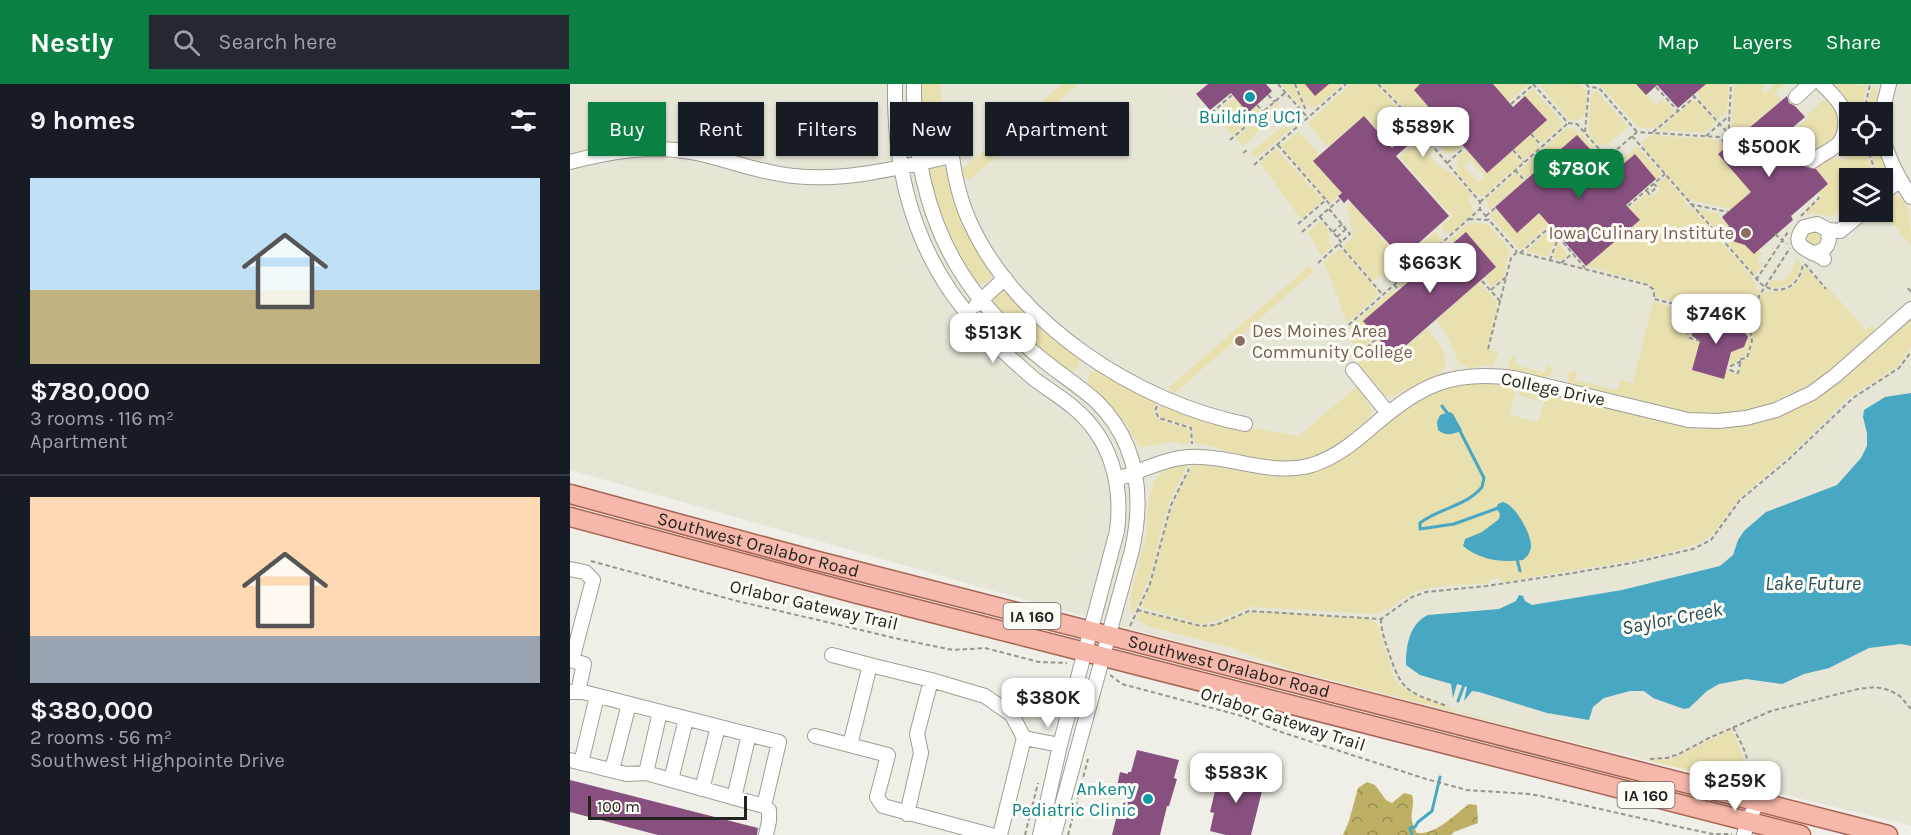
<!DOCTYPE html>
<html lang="en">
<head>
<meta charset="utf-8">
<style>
	body { margin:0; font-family:Karla,sans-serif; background:#242831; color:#f1f3f6; height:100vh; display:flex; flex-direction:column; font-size:22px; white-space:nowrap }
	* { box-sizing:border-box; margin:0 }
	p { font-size:20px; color:#9ea1a6 }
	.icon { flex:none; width:33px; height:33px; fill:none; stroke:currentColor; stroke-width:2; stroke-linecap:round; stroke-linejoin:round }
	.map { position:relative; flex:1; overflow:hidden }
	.details { display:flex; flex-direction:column; background:#171b24; width:570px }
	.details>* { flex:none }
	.guide { position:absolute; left:18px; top:18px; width:570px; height:54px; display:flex; gap:12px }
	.tools { position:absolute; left:1269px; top:18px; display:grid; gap:12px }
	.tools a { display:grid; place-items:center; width:54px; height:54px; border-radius:0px; background:#171b24; box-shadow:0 2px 4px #0004; font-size:30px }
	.scale { position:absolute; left:18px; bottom:15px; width:159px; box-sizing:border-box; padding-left:6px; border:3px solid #22221f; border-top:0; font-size:16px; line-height:21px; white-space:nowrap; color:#22221f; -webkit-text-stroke:4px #fdfcf4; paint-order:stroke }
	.price { position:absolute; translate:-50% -51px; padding:0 14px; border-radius:12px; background:#fff; color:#222; font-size:20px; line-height:39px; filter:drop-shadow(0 2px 3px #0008) }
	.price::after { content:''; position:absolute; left:50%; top:36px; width:18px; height:14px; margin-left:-9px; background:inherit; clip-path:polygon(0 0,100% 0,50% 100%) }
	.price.on { background:#0b8043; color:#fff }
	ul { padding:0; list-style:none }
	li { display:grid; align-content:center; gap:12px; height:318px; padding:0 30px }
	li+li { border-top:2px solid #363941 }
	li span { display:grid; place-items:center; height:186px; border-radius:0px; color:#555 }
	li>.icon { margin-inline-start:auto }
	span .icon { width:108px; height:108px; fill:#fffc; stroke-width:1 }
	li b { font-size:26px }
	h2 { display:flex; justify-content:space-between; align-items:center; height:72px; padding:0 30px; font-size:26px }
	.tag { padding:0 21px; border-radius:0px; background:#171b24; box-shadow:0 2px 4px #0004; font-size:21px; line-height:54px }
	.tag.on { background:#0b8043; color:#fff }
	header { display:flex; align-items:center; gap:36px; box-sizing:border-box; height:84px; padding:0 30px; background:#0b8043; color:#fff }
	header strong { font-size:28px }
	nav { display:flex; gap:33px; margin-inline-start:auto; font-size:21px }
	.search { width:420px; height:54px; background:#242831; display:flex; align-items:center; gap:15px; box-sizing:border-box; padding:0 21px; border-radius:0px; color:#9ea1a6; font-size:22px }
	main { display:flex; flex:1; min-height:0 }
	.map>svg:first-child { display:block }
	.built { fill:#e7e5d6; fill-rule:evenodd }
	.green { fill:#e9e0af; fill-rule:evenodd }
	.forest { fill:url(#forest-crowns) }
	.water { fill:#48a7c2 }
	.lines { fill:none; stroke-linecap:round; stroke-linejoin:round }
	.stream { stroke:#48a7c2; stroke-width:3 }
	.building { fill:#87507e }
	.minor-casing { stroke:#9f9e97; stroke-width:16 }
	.major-casing { stroke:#a76454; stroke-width:21 }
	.path { stroke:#95958f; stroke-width:2; stroke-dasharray:4.5 3; stroke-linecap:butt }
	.minor { stroke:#fff; stroke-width:14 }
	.major { stroke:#f5b8aa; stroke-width:18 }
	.culture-dot { fill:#0f9aa8; stroke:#fdfcf4; stroke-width:2 }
	.education-dot { fill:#8d6e63; stroke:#fdfcf4; stroke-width:2 }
	.labels { text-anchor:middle; stroke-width:6; stroke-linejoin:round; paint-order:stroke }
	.shield { fill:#fdfcf4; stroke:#64635f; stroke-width:1.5 }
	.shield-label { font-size:16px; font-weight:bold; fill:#22221f }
	.culture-label { font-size:18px; fill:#0d838f; stroke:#fdfcf4 }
	.education-label { font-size:18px; fill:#785e54; stroke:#fdfcf4; text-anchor:end }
	.street-label { font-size:18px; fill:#22221f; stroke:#fdfcf4 }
	.water-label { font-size:20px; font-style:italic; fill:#254e5a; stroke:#fdfcf4 }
</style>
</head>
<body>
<header>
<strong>Nestly</strong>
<div class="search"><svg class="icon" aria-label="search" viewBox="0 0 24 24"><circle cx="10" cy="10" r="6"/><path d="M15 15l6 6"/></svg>Search here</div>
<nav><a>Map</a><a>Layers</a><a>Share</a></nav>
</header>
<main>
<section class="details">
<h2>9 homes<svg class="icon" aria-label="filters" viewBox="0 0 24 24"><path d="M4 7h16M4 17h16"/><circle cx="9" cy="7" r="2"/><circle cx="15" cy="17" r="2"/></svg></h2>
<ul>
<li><span style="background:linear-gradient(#bfe0f5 60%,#c2b280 0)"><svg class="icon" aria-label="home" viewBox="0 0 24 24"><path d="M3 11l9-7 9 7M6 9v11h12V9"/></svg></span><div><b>$780,000</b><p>3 rooms · 116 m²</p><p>Apartment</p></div></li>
<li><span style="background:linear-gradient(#ffd9b3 75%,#9aa5b1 0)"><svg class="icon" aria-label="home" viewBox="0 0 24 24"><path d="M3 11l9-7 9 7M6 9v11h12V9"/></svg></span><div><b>$380,000</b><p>2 rooms · 56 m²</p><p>Southwest Highpointe Drive</p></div></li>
</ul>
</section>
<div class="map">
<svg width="1341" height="751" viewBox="0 0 1341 751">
	<defs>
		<pattern id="forest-crowns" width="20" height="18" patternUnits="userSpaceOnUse" patternTransform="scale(1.5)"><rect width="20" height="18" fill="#bdb065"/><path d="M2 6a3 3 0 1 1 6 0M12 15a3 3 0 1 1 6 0" fill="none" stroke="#998f53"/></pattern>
	</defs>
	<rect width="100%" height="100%" fill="#f0efe7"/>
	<path class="built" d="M0,0H1341V742L885,629L523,535L0,386ZM1280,28H1312V62H1280ZM1280,94H1312V128H1280Z"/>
	<path class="green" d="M350,0H371L373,60L372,64L367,68L357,67L353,61Z
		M492,0H508L400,95H393L390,89L391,86Z
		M711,0H724L732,20L731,22Z
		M727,0H773L747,23L741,24L735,19Z
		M781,0H805L845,41L831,54L827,51L823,56L825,59L821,63L794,32L759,62L758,61L756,62L738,39Z
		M810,0H850L844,6L862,27L850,38Z
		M923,0H959L938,18Z
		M968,0H1010L1016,7L1015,31L1007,37L999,36Z
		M1029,0H1066L1086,21L1093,15L1105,28L1084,44L1068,43Z
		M1136,0H1159L1157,28L1148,36L1129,14L1128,7Z
		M1164,0H1195L1191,5L1195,10L1205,0H1214L1205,9L1212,16L1160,59Z
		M1258,0H1286L1288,2L1297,0L1292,28H1280V62H1295L1305,94H1280L1279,122C1257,142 1257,125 1235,131L1239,124L1252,113L1248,108L1258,100L1243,82L1259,72L1267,74L1272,78L1278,72L1274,60L1275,51Z
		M1302,3L1305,4L1307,9L1305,28H1296Z
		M963,5L992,37L991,43L972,59L962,49L977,36L955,12Z
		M1026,6L1058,43L1036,61H1028L1018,49L1021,11Z
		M663,14L666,15L678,28L685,22L690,28L663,51L643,31Z
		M1259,14L1273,33L1266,53L1237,76L1216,52L1239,34L1237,31L1254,16Z
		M709,17L706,32L673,62L666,54Z
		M1123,17H1127L1145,38L1134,49L1089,46Z
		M716,43L722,44L686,74L682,70L683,66L709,45Z
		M1000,44L1009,47L1036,78L1023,90L956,96L948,87L995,45Z
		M878,46L892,61L883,69H875L865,57Z
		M728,47L750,71L744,77L772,109L760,119L711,62Z
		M854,50L858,55L855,59L863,67L859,71L869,82L881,88L902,112L898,115L904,128L880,150L876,149L871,143L882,132L830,73Z
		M960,51L970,62L954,76L944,65Z
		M1082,51L1149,56L1156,63L1148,70L1181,108L1161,125L1120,116L1070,59Z
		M1067,62L1092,90L1086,95L1065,70L1031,99L1028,96Z
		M1299,62H1309L1319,91L1313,98L1312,94H1309Z
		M706,65L753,116L731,135L690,79Z
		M897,66L916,89L941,67L952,79L913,112H908L887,88L888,74ZM900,76L915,93L909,99L893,82Z
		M371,81L377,87L422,187L421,195L414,200L406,199C382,166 367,129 358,90L364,82Z
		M946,89L954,98L919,126L916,115Z
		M1095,93L1117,119L1116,122L1122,124L1183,194L1181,197L1187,200L1185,204L1190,207L1178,247L1181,257L1176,272L1171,273L1160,283H1158L1162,267L1172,265L1177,258V251L1168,248L1170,240L1165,238L1168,227L1145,221L1144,226L1086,213L1085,206L1080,200L1016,182L1070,136L1059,124L1077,109L1081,113L1090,106L1086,100Z
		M1328,112C1341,118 1341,146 1341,161L1312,128L1306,133L1303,131L1305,128H1312L1313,121L1321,114Z
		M782,119L831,177L865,148L872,156L832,191L829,188L822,193L819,190L814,194L811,191L803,197L773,162L784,152L781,148L784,145L779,140L782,137L778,132L781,129L776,124Z
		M926,125L947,149L969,129L979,141L950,166L921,133V130Z
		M1128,125L1154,131H1149V134H1153L1175,161L1192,169L1187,176L1193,179L1185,191Z
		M751,137L760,147L757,150L761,154L758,157L762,162L751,172L738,148Z
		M900,138L918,140L939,165L933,194L922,203L914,194L926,183L896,148L883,159L880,155Z
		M1236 154a8 8 0 1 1 16 0a8 8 0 1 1-16 0Z
		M978,148L985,156L978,173L956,167Z
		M988,159L998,171L992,176L983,174Z
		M770,164L807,207V213L779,237L776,236L754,178Z
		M1227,174L1231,182C1227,199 1215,207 1198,202L1202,196L1209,197L1218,193Z
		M854,178L857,182L832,204L828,200Z
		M739,182L744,187L604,310L598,304Z
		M1235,183L1255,206L1258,203L1296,246L1302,241L1305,246C1298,257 1284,266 1274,275C1226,317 1180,334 1116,329L1004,302L998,297L999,288L1005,287L1007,289L1005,296L1047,306L1051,296L1063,299L1083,218L1120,227L1115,249L1120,256L1130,258L1122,286L1154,295L1156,287L1168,290L1172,276L1178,274L1183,256L1181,245L1190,212L1196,206C1215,212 1230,202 1235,183Z
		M909,198L927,218L926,222L928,223L917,265L929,269L923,281L900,284L890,280L876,249L866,236Z
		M823,205L826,209L804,252L805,254L785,269L778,245Z
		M434,207L439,209L466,238L507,271L510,276L508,283L502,287L496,286C476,270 435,241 424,218L427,210Z
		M1123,227L1137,231L1135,240L1128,238L1122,242L1120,247L1124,254L1119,252L1118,245Z
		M1341,233V263L1327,283L1278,314L1218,373L1170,413L1144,449L1132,458L1101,468L1055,478L934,498L928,494L920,495V499C897,501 870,500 848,507C833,512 822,526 806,530L681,523L643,538L632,540L574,524L572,522C587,489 591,453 604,419C609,405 619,392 624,377L733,388L854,309L901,296L947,300L940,331L968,338L974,318L948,311L952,301L1093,336L1208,332Z
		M857,244C866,254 885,277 869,290C862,295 851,297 843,302C832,307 825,315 812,312L788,283V274L807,256L808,257L810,256L825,272Z
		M942,272L947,275L946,281L975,289L977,282L980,281L983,286C981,290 981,291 977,293C970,296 944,289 939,283L938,279Z
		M526,285L530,286L589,317L584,323V331L594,338L619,344L620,359L609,360L608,357L572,363L567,360L555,338L551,339L519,302L518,292Z
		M787,302L801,323C803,335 792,341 784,348C756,372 723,383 686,376C665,371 645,361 624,359L622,342L594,335L587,327L593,319L650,339L729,352Z
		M619,378L599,418L579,495L563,531L560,524V514L576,452L579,414L584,397L596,384Z
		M684,527L800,535L806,539L809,544L824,594L830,602L848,612L891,628L1077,676L1101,675L1162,645L1175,678L1172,700L725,587L659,563L578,542L566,535L569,530L572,528L634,543Z"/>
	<path class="forest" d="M797,698L805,701L816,716L822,719L834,709L842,711C846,727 836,729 847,749C866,751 884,731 899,720L907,721L908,739L884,748L881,751H773L779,737L788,704Z"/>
	<path class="water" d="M1341,309V562L1331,560L1299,564L1259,584L1234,590L1212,600L1176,595L1149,600L1137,607L1119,624L1114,625L1083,614L1074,607H1060L1034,614L1023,623L1019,636L977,629L909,608L902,607L894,617L897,603L887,600L883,614L881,600L850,591L836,581C836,562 839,540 858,531L929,525L946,517L949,511L953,512L955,517L962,521L1052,506L1150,482L1163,471L1168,456L1174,447L1196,428L1267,401L1291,374L1297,362V349L1293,333L1294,326L1315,313Z
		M880,328L883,330L892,346C884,351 875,352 868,346L867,338L870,331Z
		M933,418C945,420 962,451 961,463C960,469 958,472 953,476C932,479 910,476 893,462L895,455L912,448L929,435L930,430L926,424L928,420Z"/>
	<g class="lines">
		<path class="stream" d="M872,322L878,330
			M889,345L914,394L912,403C897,422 869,424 850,439V445L884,440L928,424
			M947,475L950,487
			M888,617L895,598
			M842,751L840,744L845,743L848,738L862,727L870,693"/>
	</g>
	<path class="building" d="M638,0H696L702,7L678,29L661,9L640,26L626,10Z
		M735,0H759L745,12Z
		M850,0H923L943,23L955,12L977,36L917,89L869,34L826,72L879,132L832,174L778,115L774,119L768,112L772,109L743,77L794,32L822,64L863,28L844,6Z
		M1066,0H1136L1108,24L1087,1L1076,11Z
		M1217,12L1219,19L1225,22L1235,33L1215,50L1235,73L1234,78L1236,83L1246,85L1258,100L1221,132L1223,136L1184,170L1175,161L1156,155L1159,142L1152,133L1181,108L1148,70Z
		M1007,51L1030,76L1019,86L1031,99L1065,70L1086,95L1056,121L1070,136L1016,182L969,129L947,149L925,123Z
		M896,148L926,183L824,272L793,237Z
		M1137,231L1170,239L1168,248L1175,249L1178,253L1174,263L1161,268L1154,295L1122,286L1130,257L1122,252L1121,244L1126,238L1135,239Z
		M567,666L609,676L604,694L607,695L599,722H597L590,751H542L547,731L551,732L557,708L554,707V704L547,702L550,688L558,690V688H561Z
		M655,685L695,695L681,751H656L640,747L644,729L640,728L646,703L650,704Z
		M0,696L188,744L187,751H88L0,728Z"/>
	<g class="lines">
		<g class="minor-casing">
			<path id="minor" d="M325,0C324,75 338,145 381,208C404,241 433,268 463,294C476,304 491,313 504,324C541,355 553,400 547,447L490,661L470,751
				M344,0C343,79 360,154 411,216C430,238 451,259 473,276C491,291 511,303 527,318C568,359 574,412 562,466L484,751
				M1226,13L1240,0
				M1312,28L1319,0
				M379,43C381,74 386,107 399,136C444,239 568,319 675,340
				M1312,47C1316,72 1328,93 1341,113
				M1243,77C1250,71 1260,67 1267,61C1272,57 1274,51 1275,44C1278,24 1265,13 1252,0
				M0,78C42,67 83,60 126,69C159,76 191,89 224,92C276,98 331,83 382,72
				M1312,110L1330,96
				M1242,169C1256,169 1263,157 1256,145
				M1254,175C1243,166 1217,165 1234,143L1247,140L1258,146L1270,147L1293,128
				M406,221L435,194
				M783,286L818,329
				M547,395C574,386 601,371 630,373C668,374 703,392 742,381C767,373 784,358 803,342C850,301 881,286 944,294L1118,336L1148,337L1176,334L1206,326L1242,309L1266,291L1341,225
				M0,485L15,488L23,496L2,576
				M262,571L300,581
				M0,576L14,580L8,608
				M0,608H13L209,658L194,722L199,726V737L196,751
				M245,652L318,671L307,713L313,722L421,751
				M280,661L300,581L361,596
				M0,676L56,690L76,689L194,722
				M11,679L27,612
				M42,686L59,620
				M76,689L90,628
				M101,696L116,635
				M132,705L148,643
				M164,714L179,650
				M337,730L351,669L347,650L361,596L415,612L442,631L454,654L490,661
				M430,751L454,654
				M1174,751L1178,737L1188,717"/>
		</g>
		<g class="major-casing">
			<g id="major">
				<path id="s1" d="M0,410L240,475L1318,751"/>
				<path d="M0,433L284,509L1231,751"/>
			</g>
		</g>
		<path class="path" d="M708,0L738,34
			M725,0L735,24L733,28
			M808,0L863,56L860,59L910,118V125L919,136
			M963,0L998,39L1007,40L1037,74L1067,48L1149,53L1158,62
			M1016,0L1019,3L1029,4L1067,48
			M1086,3L1108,27
			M698,11L705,18
			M1123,11L1158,49
			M941,20L964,0
			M687,21L693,28
			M1294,28L1300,0
			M636,34L662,11
			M1015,48L1019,3
			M1083,48L1125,13
			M961,50L971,61
			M1062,52L1191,200C1211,214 1231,201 1233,179
			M1136,52L1159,32
			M660,56L716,8
			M863,56L877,44
			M1158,60L1161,0
			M708,61L756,116
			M1297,62L1307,94
			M943,66L954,78
			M673,69L677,66
			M877,79L894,64
			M684,81L776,0
			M945,86L955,97
			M1025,93L1041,79L1037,74
			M1077,107L1079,110L1087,103L1084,100
			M910,118L997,40
			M1120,120L1158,128
			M1058,122L1095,90
			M759,125L780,150L771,158
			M916,132L925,124
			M1231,132L1249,114L1246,110
			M899,135L919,136L947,168
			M728,140L756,116L762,123
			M732,148L770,115
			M763,148L772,140
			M1205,150L1217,160
			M767,153L776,145
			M769,160L812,210
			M950,169L980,143L1015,184
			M980,176L987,157L990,154
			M748,179L771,158L750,133
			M991,179L1003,169
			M1235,180L1256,205
			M1186,196L1218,148
			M912,197L930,217
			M824,201L829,206
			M1338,204L1341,208
			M921,206L936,193
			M1122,224L1117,248L1120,254L1130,257
			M773,246L910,125
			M918,265L941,174L947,168L1078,201L1084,206V215L1142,229
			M786,274L808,253
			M1171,277L1161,282L1160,286L1168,289L1171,275L1177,274L1182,257L1180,246L1189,212L1220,164
			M587,322L585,327L589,334L621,344L622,360
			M21,477L167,517L329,555L383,566L415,564L469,578L497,579
			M567,526L631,542L646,541L679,527L811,535L842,513L856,508L916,502L997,490L1062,479L1123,465L1141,456L1170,416L1218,376L1283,314L1329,284L1341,268
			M811,535C811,547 816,560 820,572C832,609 841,609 877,622
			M560,542L580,500L601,421L619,385
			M540,591L552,600L672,632L708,647L856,695L897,706L959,710L981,714L1114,744L1143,750H1162
			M1163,643C1174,666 1182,674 1175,700
			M1080,675L1097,674L1109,670L1139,654L1201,627L1288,605L1305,603L1319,606L1330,612L1341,625
			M455,751L468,699
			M498,751L518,675"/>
		<use href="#minor" class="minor"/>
		<use href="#major" class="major"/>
	</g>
	<g class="culture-dot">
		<circle cx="680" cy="13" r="6"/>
		<circle cx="578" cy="715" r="6"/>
	</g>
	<g class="education-dot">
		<circle cx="1176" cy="149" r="6"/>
		<circle cx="670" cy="257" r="6"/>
	</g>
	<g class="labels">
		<g class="shield">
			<rect x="433.5" y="519" width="57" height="26" rx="4.5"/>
			<rect x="1047.5" y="698" width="57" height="26" rx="4.5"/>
		</g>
		<g class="shield-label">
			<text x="462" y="538">IA 160</text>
			<text x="1076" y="717">IA 160</text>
		</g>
		<g class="culture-label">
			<text x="680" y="39">Building UC1</text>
			<text x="566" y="711" text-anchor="end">Ankeny<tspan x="566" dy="21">Pediatric Clinic</tspan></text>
		</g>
		<g class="education-label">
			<text x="1164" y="155">Iowa Culinary Institute</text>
			<text x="682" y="253" text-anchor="start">Des Moines Area<tspan x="682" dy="21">Community College</tspan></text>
		</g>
		<g class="street-label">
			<text transform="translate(983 305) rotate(12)" y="6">College Drive</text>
			<text dy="6" stroke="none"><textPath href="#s1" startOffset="195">Southwest Oralabor Road</textPath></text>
			<text transform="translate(244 521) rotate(13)" y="6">Orlabor Gateway Trail</text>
			<text dy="6" stroke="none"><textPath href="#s1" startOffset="681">Southwest Oralabor Road</textPath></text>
			<text transform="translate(713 635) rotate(18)" y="6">Orlabor Gateway Trail</text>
		</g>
		<g class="water-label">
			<text x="1243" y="506">Lake Future</text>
			<text transform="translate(1102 534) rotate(-11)" y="7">Saylor Creek</text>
		</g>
	</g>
</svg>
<div class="tools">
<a><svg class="icon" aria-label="locate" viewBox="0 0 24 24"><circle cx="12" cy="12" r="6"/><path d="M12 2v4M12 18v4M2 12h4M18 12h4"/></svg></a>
<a><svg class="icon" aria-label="layers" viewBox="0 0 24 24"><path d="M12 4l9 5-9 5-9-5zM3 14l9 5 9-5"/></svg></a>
</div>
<div class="scale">100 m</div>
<b class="price" style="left:853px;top:74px">$589K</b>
<b class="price" style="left:1199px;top:94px">$500K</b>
<b class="price on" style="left:1009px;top:116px">$780K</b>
<b class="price" style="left:860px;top:210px">$663K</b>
<b class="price" style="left:1146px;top:261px">$746K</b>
<b class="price" style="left:423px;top:280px">$513K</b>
<b class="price" style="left:478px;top:645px">$380K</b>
<b class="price" style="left:666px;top:720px">$583K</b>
<b class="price" style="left:1165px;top:728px">$259K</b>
<div class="guide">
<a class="tag on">Buy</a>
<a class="tag">Rent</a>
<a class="tag">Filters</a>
<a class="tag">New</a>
<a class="tag">Apartment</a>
</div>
</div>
</main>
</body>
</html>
